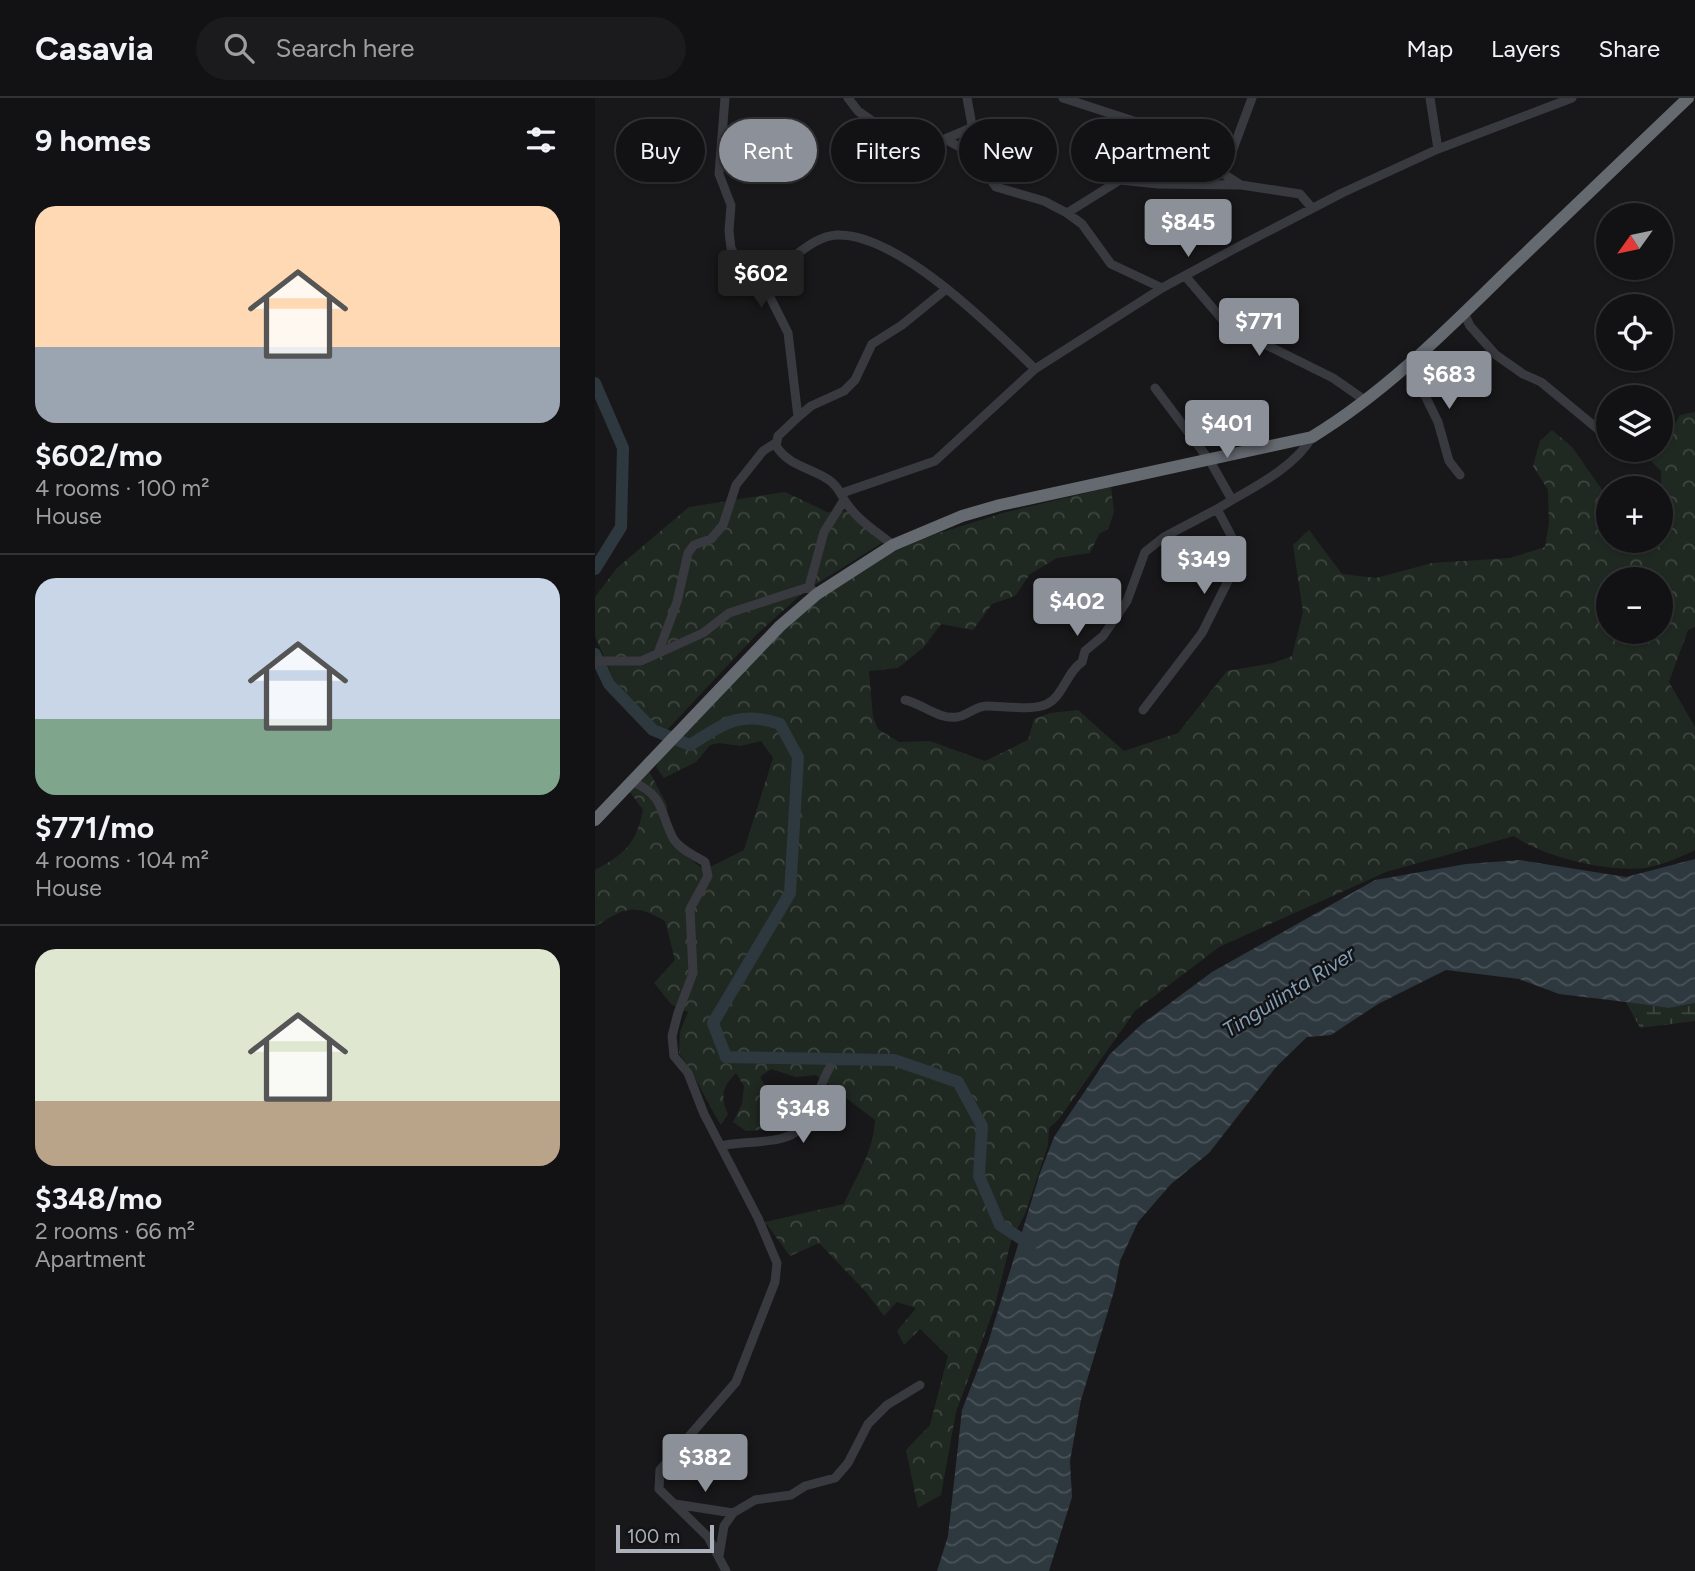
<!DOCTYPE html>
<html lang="en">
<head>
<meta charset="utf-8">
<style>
	body { margin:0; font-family:Figtree,sans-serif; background:#1b1b1d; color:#f1f3f6; height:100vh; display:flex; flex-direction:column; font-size:26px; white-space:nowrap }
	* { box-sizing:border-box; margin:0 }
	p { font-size:23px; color:#9c9ea0 }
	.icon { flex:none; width:38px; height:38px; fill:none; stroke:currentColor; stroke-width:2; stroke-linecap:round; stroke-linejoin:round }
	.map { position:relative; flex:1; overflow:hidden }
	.side { display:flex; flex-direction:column; background:#121214; width:595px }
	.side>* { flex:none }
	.hud { position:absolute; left:21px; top:21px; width:665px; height:63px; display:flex; gap:14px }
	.needle { width:46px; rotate:237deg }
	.buttons { position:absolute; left:1001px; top:105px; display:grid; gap:14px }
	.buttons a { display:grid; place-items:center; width:77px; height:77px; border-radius:50%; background:#121214; box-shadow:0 2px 5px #0004,0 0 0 2px #313234; font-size:35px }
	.scale { position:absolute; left:21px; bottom:18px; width:98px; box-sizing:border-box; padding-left:7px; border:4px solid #abb0ba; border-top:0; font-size:19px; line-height:24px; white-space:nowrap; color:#abb0ba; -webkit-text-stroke:5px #131315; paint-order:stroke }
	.price { position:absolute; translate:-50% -60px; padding:0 16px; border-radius:7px; background:#8c9099; color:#fff; font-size:23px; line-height:46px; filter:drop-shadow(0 2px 4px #0008) }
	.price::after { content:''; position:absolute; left:50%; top:42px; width:21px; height:16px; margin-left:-10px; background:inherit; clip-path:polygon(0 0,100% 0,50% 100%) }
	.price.current { background:#222; color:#fff }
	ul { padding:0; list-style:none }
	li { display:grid; align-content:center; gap:14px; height:371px; padding:0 35px }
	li+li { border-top:2px solid #313234 }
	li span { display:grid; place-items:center; height:217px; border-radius:21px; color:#555 }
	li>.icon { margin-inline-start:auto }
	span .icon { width:126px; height:126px; fill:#fffc; stroke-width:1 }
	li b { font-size:30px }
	h2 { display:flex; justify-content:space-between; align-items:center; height:84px; padding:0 35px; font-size:30px }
	.tag { padding:0 24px; border-radius:32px; background:#121214; box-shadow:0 2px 5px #0004,0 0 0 2px #313234; font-size:24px; line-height:63px }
	.tag.current { background:#8c9099; color:#fff }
	header { display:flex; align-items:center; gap:42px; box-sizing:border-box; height:98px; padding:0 35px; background:#121214; border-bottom:2px solid #313234 }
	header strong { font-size:33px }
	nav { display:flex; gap:38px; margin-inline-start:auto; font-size:24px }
	.search { width:490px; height:63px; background:#1b1b1d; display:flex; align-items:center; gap:18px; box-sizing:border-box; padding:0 24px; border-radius:38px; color:#9c9ea0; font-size:26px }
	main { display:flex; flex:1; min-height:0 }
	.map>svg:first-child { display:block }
	.forest { fill:url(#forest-crowns); fill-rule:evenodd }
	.wetland { fill:url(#wetland-marsh) }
	.water { fill:url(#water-waves) }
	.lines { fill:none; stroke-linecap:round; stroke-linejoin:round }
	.river { stroke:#2e383f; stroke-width:12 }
	.minor { stroke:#393a3f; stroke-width:9 }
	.highway { stroke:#656970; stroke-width:12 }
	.labels { text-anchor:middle; stroke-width:5; stroke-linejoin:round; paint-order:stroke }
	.water-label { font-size:21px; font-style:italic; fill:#829fb5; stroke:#131315 }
</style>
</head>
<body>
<header>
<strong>Casavia</strong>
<div class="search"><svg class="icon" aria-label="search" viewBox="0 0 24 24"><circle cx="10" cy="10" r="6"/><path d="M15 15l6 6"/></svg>Search here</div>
<nav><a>Map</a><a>Layers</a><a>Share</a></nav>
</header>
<main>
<section class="side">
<h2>9 homes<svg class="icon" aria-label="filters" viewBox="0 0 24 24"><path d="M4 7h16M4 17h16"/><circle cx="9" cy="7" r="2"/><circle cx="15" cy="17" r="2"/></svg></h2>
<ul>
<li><span style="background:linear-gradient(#ffd9b3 65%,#9aa5b1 0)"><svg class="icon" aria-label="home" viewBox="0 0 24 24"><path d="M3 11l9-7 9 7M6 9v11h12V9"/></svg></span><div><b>$602/mo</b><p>4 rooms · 100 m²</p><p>House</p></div></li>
<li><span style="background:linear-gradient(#c9d6e8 65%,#7fa58c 0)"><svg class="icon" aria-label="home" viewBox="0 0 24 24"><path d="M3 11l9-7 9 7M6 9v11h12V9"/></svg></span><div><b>$771/mo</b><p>4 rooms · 104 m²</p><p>House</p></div></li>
<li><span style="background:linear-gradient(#dfe7d0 70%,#b9a48a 0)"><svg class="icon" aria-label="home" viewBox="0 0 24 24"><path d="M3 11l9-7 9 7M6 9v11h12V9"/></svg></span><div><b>$348/mo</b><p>2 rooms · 66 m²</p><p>Apartment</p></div></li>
</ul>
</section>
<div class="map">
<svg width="1100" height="1473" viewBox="0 0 1100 1473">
	<defs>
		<pattern id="forest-crowns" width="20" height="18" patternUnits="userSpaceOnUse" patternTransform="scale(1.75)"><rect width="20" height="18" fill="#202921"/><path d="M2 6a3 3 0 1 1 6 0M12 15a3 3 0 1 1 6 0" fill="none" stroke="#3e463f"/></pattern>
		<pattern id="wetland-marsh" width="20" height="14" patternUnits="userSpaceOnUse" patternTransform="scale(1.75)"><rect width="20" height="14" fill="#202921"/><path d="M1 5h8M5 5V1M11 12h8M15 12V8" fill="none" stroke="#3e463f"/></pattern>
		<pattern id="water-waves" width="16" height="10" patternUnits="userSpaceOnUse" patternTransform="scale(1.75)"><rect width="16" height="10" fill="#2e383f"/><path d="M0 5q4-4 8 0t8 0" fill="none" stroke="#4a5259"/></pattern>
	</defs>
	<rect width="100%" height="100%" fill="#18181a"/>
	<path class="forest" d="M1100,314V529L1093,532L1074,584L1100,629V752C1085,759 1066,768 1049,770C1012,774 949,759 919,738L791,774L624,849L540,913L464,1021L454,1030L453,1047L430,1116L416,1143L399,1211L361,1314L346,1397L323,1410L311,1352L335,1327L353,1258L325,1231L309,1247L302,1233L321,1210L302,1204L289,1218L271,1194L224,1145L195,1158L170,1124L249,1106C262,1075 278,1056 280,1022L221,977L201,979L176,971L165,979L182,1007L168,1032L151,1033L138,1024L147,1006L149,988L141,975C127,989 125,999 133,1016L126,1027C111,1003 101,978 84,955L85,934L93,914L77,907L59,885L80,862L70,823C39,805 30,809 0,829V772C30,756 41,746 48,712L33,691L53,671L72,707L73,736L89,756L109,772L149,752L178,660L166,643L146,648L124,645L115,647L101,664L69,680L61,669L74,643L203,516L283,460L338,437L408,415L516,389L519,414L513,431L504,436L495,455L462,460L435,476L420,498L397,506L378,532L346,526L329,549L303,570L274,573L278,619L283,631L304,644L335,643L390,663L433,642L439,621L455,615L483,612L529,653L583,635L632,573L678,565L697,558L708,514L698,447L714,432L747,476L781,480L837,465L915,460L950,449L954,425L953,392L938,368L945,343L957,332L977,349L1008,393L1013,395V443H1066V373L1052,359L1060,352H1066L1085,317ZM1013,481H1066V534H1013Z
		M190,394L232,414L263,413L290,443L210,493L163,535L72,632L57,625L19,582L0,538V499L22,470L94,409Z"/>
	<path class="wetland" d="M1031,904L1074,910L1100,905V923L1045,930Z"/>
	<path class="water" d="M1100,761V905L1074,910L1031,904L964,896L924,881L851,872L783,906L736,937L712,939L681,969L614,1055L576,1086L543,1124L525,1163L520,1190L486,1302L475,1363L477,1399L454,1473H342L353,1438L367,1312L393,1245L445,1075L459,1039L515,956L547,926L617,874L780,782L871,766L925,762L1031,779Z"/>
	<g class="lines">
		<path class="river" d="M0,285L28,350L26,429L0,471
			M0,556L14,586L58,632L95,647C129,626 144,612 185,626L203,659L195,795L118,925L131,959L299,962L363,984L387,1028L384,1078L405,1127L436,1147"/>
		<path class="minor" d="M130,0L124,76L136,107L134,133L136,150L146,170L160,178L173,195L193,235L203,319L183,338L181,348C195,369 215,369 234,382C243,388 245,395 250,403C261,421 282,434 298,447
			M253,0L263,13L300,39L313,44L350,41L376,55L401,89L449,103L472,115L487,126L516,166L567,190
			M372,0L383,60
			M468,0L551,27L646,87L705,96L717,110
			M835,0L843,51
			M350,41L376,30
			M626,75L634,62L657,0
			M525,82L521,59L532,21
			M472,115L525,82L563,86L644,87
			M160,178C168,174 178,172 185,168C203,157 220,138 242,137C303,135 398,230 440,271
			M591,179L633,228L738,280L771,303
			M869,215L875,228L901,257L928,276L946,284L1004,332
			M814,265L843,324L854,363L865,377
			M560,290L615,363L637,402C665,386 701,367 717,339
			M203,319L216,308L249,293L260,282L277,246L307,227L350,192
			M247,395L340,363L440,271L567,190L639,151L747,95L843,51L977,0
			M214,489L229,434L249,402
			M63,555L82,504L93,455L99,447L116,441L128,427L141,387L168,353L182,344
			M0,563H46L108,535L134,515L214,489L222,496
			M310,602C326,605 344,622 362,619C372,618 380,608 392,608C408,608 438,613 452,606C469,597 471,575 487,564L490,553L508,538L532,503L550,454L569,439L622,411
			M548,612L607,535L642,465L639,443L622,411L637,402
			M38,684C70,698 64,713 78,740C83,750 100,758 110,764L113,778L95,811L98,875L83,915L77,938L79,958L93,975L109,1016L163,1120L182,1165L180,1184L141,1284L65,1372L64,1391L113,1439L131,1473
			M126,1048C154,1041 198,1050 213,1021C221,1004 225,986 235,969
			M80,1406L138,1415
			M124,1458L129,1428L138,1415L160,1402L196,1397L210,1388L240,1380L253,1365L273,1326L292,1307L325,1287"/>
		<path class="highway" d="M0,722L185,528L222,496L298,447L367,418L405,407L717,339C788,296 849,235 908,177C970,118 1032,59 1093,0"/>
	</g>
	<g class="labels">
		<g class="water-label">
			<text transform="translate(694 894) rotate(-32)" y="7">Tinguilinta River</text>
		</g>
	</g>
</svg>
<div class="buttons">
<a><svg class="needle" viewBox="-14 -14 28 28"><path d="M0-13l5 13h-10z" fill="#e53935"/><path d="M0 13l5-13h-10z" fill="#9c9ea0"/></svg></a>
<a><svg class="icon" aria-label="locate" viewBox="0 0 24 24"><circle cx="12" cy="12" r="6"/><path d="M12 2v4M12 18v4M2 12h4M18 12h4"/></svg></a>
<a><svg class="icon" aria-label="layers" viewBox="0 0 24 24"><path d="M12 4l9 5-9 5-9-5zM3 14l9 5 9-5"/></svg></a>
<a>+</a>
<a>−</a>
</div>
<div class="scale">100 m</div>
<b class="price" style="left:593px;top:161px">$845</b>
<b class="price current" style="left:166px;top:212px">$602</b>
<b class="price" style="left:664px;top:260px">$771</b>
<b class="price" style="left:854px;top:313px">$683</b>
<b class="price" style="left:632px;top:362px">$401</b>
<b class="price" style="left:609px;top:498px">$349</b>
<b class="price" style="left:482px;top:540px">$402</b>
<b class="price" style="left:208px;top:1047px">$348</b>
<b class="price" style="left:110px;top:1396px">$382</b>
<div class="hud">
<a class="tag">Buy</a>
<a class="tag current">Rent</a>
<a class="tag">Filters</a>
<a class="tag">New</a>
<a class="tag">Apartment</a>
</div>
</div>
</main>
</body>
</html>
